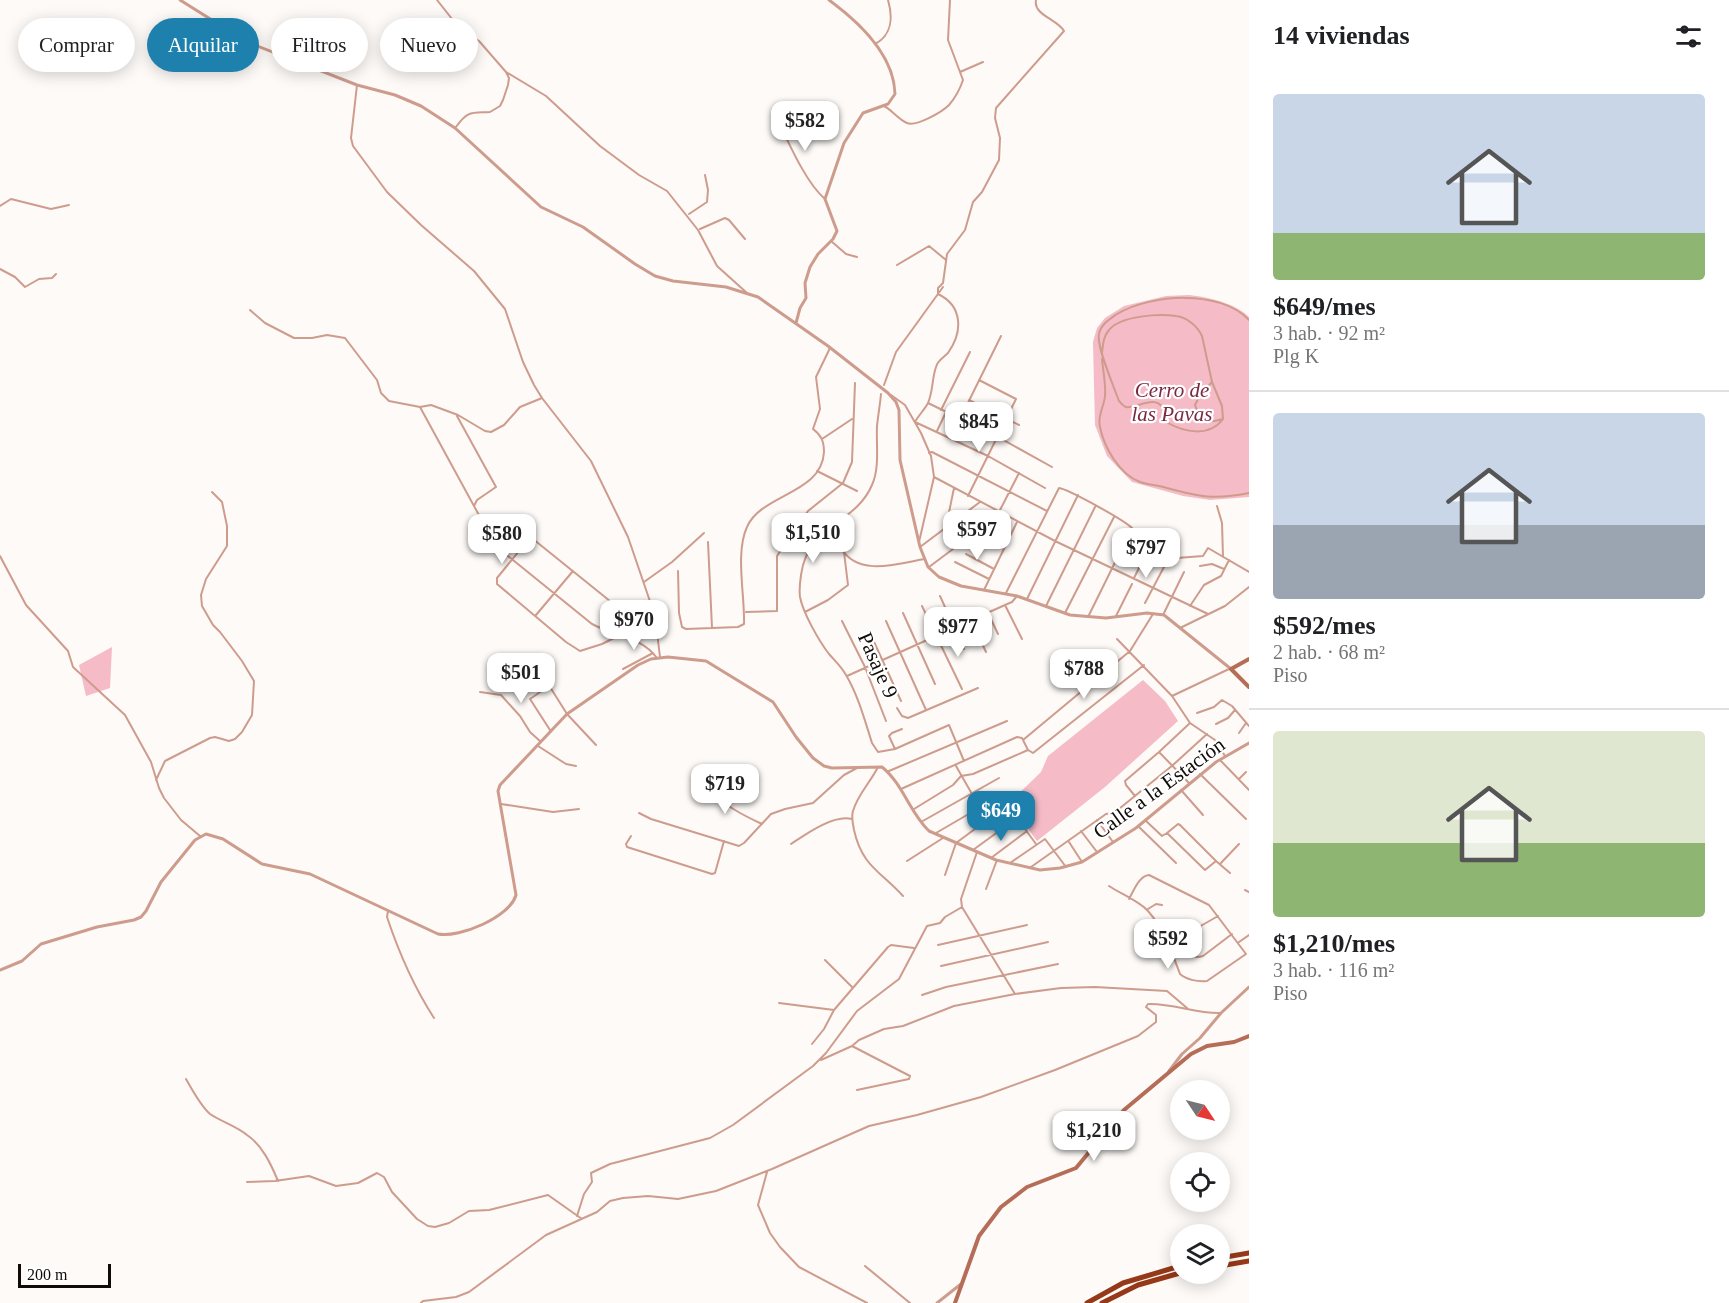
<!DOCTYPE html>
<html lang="es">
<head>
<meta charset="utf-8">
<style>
	body { margin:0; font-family:"Times New Roman",serif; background:#f2f2f2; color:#202124; height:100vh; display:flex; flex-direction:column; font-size:22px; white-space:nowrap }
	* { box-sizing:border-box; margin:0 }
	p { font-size:20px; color:#757577 }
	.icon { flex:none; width:33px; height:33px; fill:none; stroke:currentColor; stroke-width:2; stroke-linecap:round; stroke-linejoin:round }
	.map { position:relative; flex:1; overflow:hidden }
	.panel { display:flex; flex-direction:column; background:#fff; width:480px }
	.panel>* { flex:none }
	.top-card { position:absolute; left:18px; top:18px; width:570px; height:54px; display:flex; gap:12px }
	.needle { width:39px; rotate:125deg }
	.buttons { position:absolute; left:1170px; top:1080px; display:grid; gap:12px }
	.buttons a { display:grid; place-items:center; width:60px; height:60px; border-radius:50%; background:#fff; box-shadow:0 3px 15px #0003; font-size:30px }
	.scale { position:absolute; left:18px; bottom:15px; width:93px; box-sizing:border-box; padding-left:6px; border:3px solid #0f0b06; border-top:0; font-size:16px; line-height:21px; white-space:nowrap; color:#0f0b06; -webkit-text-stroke:4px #fff; paint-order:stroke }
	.price { position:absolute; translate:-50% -51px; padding:0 14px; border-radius:12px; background:#fff; color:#222; font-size:20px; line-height:39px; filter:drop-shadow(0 2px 3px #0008) }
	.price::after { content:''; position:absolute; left:50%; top:36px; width:18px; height:14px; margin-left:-9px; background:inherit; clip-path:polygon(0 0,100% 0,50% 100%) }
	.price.on { background:#1e80ac; color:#fff }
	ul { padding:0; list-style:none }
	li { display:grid; align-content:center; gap:12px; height:318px; padding:0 24px }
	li+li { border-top:2px solid #e0e0e0 }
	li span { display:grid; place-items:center; height:186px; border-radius:6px; color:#555 }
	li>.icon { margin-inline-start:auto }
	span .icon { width:108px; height:108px; fill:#fffc; stroke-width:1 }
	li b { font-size:26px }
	h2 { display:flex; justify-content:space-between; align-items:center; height:72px; padding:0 24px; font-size:26px }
	.pill { padding:0 21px; border-radius:27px; background:#fff; box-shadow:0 3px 15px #0003; font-size:21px; line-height:54px }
	.pill.on { background:#1e80ac; color:#fff }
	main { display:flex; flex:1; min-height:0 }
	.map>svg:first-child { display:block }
	.green { fill:#f5bbc7 }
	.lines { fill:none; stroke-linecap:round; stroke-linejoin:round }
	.minor { stroke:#ce9c8d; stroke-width:2 }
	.tertiary { stroke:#ce9c8d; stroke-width:3 }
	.secondary { stroke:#b56d57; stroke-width:4 }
	.trunk { stroke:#963918; stroke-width:5 }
	.labels { text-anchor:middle; stroke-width:4.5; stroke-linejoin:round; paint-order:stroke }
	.park-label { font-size:21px; font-style:italic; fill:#792941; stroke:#fff }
	.street-label { font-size:21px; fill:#0f0b06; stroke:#fff }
</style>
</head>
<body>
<main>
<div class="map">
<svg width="1249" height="1303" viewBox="0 0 1249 1303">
	<rect width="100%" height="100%" fill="#fdfaf7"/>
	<path class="green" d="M1189,295C1208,297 1235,303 1249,317V497L1210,500L1183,496L1132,482L1107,456L1095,425L1093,342L1097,328L1105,318L1124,306L1166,296Z
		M112,647L110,688L86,696L79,665Z
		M1143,680L1165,701L1178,721L1105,787L1037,841L1023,822L1027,818L1012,800L1041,772L1048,756Z"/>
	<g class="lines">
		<path class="minor" d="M437,0L456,24L479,41L506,72L509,78L508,85L503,100L500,106L490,112C472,113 468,110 456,127
			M1036,0C1033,15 1057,19 1064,31L996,108L995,118L1000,138L999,160L982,192L973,202L965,230L947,254L943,283L938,288V294C963,306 963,332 948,353C944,357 937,361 936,367C932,378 933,392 928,403C925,409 918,416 915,422L988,456L1045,488
			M875,44C892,35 893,17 888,0
			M506,72L546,96L600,146L639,175L667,191L698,230L717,266L747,293
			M960,72L983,62
			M357,85L351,138L353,146L387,192L421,225L474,271L505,309L523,362L534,385L542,398L591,461L628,537L655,616L660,657
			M884,106C892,110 898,119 907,123C916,127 942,112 949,105C955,98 960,89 963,80L948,40L950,0
			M775,114C787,139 805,182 825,199
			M0,206L11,199L51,209L69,205
			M689,214L707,202L708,190L705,175
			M700,229L725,218L729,220L745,239
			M831,241L846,254L857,257
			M897,265L929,246L946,260
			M0,269L15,277L25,287L39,279L52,278L56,274
			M250,310L265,323L294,338H312L327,335L345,338L377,380L381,393L389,401L420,407L431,405L458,415L485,431L491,432L504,425L520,407L542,398
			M1102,353C1103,345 1103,337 1109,330C1121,315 1160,314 1176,316C1187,317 1198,327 1202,336L1212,382
			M1102,359C1103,371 1106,383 1105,396C1104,407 1097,416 1100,427C1104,447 1119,474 1140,482C1148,485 1158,485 1167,488C1200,497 1214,500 1249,493
			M884,385L896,352L943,287
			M881,394C880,405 878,416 877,426C876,445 880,467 872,485C855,525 808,524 801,575C800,582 799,590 800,597C803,613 819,641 829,654C835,661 841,666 846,675C858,695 865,721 872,743L878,752L895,749L949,725L964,761
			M891,395L905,405L921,433L931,456L934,477L919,542
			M969,400L1019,425
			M928,403L998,437L1052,467
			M420,407L492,539L503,552L592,624C614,636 641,636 657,658
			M941,410L970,352
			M457,416L496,487L477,500L474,506
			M960,419L1001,336
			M1223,419C1206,424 1201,423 1195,405L1199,397L1212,382L1222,406L1223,419C1209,438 1184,432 1166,422C1164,418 1165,412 1163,408C1155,394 1136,409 1126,407C1123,406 1120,402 1119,401C1114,387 1096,346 1099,334C1101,324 1110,319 1117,314C1151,294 1220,289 1249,320
			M937,431L946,412
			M822,439L852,419
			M929,453L932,452L1047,511
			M817,471L857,491
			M934,477L1055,541L1208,614
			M968,496L1016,399L979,380
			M1217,506L1222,523L1223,557
			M999,512L1019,473
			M832,526C835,533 837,541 841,548C858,577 897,564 924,559
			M946,527L954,488
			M984,540L1004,549
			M708,542L712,628
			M920,547L980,502
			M1121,549L1143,560L1134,578
			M1146,550L1177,558L1203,556L1208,548L1249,572
			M966,554L994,569
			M0,556L26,605L68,651L73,667L125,715L151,762L159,788L164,798L181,820L200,836
			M955,562L989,579
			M1200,566L1212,564L1224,569
			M929,567L1001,513
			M678,571L679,613L682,627L686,629L738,627L744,624C745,595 735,553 747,527C761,494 822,494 824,452C824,441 821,435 813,429L820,409L816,377L830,348
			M644,582L672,562L704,533
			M984,590L1017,522
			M1006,593L1059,488C1068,489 1124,520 1132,528L1089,615
			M940,596L964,649
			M1027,599L1078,495
			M1145,603L1165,565
			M1005,605L1022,639
			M922,606L962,689
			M1046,606L1095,507
			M1190,606L1204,585L1221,576L1229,560
			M746,612L777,611V556L808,511L843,483L852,462L855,383
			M805,612L828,600L848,585L844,552
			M903,613L935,684
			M988,613L998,634
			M1065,613L1114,517
			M536,615L573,571
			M1163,615L1184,572
			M1116,616L1132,584
			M971,620L986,652
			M842,621L865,667L886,721
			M886,621L926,710
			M1180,628L1225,606L1249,587
			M870,633L901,701
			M622,634L602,644L580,651L566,642L497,584V578L528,540L533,539L631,618L636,626L639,643
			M1117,639L1172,696L1190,723L1215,740L1225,756
			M1087,656L1102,675
			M1073,665L1089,686
			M623,669L653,653
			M540,671L567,714L596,745
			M847,676L1005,605L1012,602L1017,596
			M549,686L530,699L550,730
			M480,692L501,695L520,716L530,732L541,742
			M1172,696L1229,669
			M897,708L902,716L908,718L978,688
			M1197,713L1214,707L1222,700L1232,706L1249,726
			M1216,724L1228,718L1235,710
			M1239,733L1246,723
			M1023,740L1130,651L1153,614
			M538,746L566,764L576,766
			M895,749L889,736L892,733L902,729
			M1220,760L1249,790
			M956,766L980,808
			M878,767C870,783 858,794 853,811C851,818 853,823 854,830C862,866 880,871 903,896
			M889,771L1007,721
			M1200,774L1246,819
			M1239,779L1246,772
			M156,780L165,761L210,738L215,737L229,741L235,739L242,732L252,715L254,681L242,661L220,632L213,625L202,606L201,595L206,579L227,546V526L222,502L212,492
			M706,781C712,786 713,791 717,796C726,807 749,818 762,824
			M1189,783L1159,752L1190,723
			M901,789L1017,737L1022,738L1028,750L1033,753L1144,665
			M1181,790L1203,815
			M1135,796L1126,785L1125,781L1159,752
			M501,804L553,812L579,809
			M914,809L953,785L961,776L973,774L1028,750
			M639,813L651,819L739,846L744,843L771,814L785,809L813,803L844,775L857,768
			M1097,820L1113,842
			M1145,820L1162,836L1167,833L1205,870L1216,861L1180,825L1178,824L1167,833
			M921,822L999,778
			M1138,826L1176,863
			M1081,831L1097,852
			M936,833L1003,794
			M631,836L626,844L627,847L712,874L715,873L724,841
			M1069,842L1082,862
			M791,844C806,834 834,814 852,819
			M973,850L1017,818
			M977,852L961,899L962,907L1015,994
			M991,858L1027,831
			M907,861L943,838
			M1216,861L1230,873
			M1010,863L1045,839L1066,867
			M1220,864L1239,844
			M1031,867L1106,814L1114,813L1173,765L1207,734
			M945,875L956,843L1006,806L1009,807L1036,844
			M1109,886C1121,894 1139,901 1148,911C1164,929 1172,953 1180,974C1187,980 1198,982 1207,981L1246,954L1209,905L1149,875C1139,876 1134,890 1129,899
			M986,889L997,860
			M1245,890L1249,892
			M1148,909L1156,904L1162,905
			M388,911L387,917C399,953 414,987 434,1018
			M1161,930L1172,925L1192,931L1218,916
			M1239,942L1249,935
			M938,945L1027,925
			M1173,956C1188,951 1191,960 1203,956L1232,934
			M825,960L852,987
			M941,966L1048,942
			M922,995L946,987L1058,964
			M779,1003L834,1010L888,947L891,945L914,948
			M812,1044L824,1029L834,1010
			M852,1046L859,1040L884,1029L903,1026L954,1006L1015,994L1061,988L1095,987L1167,991L1187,1008
			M821,1060L852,1046L910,1076L909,1079L857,1090
			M186,1079C193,1091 200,1105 210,1114C222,1122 236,1126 247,1135C262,1145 271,1164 278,1181
			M767,1172L758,1205L770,1233L780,1247L799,1267L867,1303
			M247,1182L275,1181L309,1176L336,1186L358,1183L377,1173L384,1177L392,1192L417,1219L428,1226L435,1227L449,1223L469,1211L489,1210L548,1195L582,1219
			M577,1216L584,1194L592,1182L591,1173L610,1164L710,1138L733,1125L813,1066L826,1053L857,1011L899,979L927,926L940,923L945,917L962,907
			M865,1266L910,1303
			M421,1303L423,1301L456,1297L469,1292L546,1235L597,1212L610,1201L623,1198L648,1196L678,1199L716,1191L772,1169L869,1126L917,1115L981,1097L1055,1070L1138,1036L1156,1022V1015L1146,1007L1148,1004C1173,1003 1196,1014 1221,1013"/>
		<path class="tertiary" d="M180,0L247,42L357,85L395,95L421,106L455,128L541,207L583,227L635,264L655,276L673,281L726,287L758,297L828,346L888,393L896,402L899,410L900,460L920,547L928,567L939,577L961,586L1017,596L1070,615L1106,618L1147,613L1164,615L1231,669
			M796,323L800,308L806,298L805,283L810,267L818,254L833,239L837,231L825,199L844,143L863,113L888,104L895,94C894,54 859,22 829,0
			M0,970L22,961L41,944L97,927L134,920L141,917L146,911L161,882L195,840L206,834L223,839L262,864L310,874L438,934C460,938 510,917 516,895L498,791L500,785L567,714L638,665L651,659L668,657L706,661L773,702L796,737L813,758L824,766L832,768L882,767C903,784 910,813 929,831L996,860L1040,870L1060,868L1082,862L1136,828L1216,762L1249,743
			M1169,1071L1182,1054L1200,1038L1221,1013L1249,987
			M937,1303L961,1284"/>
		<path class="secondary" d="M1249,659L1231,669L1249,687
			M955,1303L979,1236L1001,1207L1027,1187L1076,1168L1124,1110L1191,1054L1207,1046L1234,1042L1249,1036"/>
		<path class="trunk" d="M1220,1258L1249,1253
			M1220,1266L1249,1261
			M1087,1303L1123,1283L1180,1266
			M1102,1303L1138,1285L1180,1273"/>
	</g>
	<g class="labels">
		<g class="park-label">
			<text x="1172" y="397">Cerro de<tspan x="1172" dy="24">las Pavas</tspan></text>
		</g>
		<g class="street-label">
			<text transform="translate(878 665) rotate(66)" y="7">Pasaje 9</text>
			<text transform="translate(1159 788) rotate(-36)" y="7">Calle a la Estación</text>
		</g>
	</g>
</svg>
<div class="buttons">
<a><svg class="needle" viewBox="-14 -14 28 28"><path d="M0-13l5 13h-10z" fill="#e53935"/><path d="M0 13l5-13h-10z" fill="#757577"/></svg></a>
<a><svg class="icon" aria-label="locate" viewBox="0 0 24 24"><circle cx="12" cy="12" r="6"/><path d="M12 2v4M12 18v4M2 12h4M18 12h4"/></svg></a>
<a><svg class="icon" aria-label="layers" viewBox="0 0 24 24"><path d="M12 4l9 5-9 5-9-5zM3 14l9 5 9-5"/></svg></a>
</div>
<div class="scale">200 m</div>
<b class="price" style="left:805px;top:152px">$582</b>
<b class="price" style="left:979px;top:453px">$845</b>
<b class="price" style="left:977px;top:561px">$597</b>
<b class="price" style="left:813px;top:564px">$1,510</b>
<b class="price" style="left:502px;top:565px">$580</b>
<b class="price" style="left:1146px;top:579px">$797</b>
<b class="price" style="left:634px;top:651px">$970</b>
<b class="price" style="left:958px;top:658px">$977</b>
<b class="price" style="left:1084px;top:700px">$788</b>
<b class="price" style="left:521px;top:704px">$501</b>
<b class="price" style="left:725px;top:815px">$719</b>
<b class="price on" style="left:1001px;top:842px">$649</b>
<b class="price" style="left:1168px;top:970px">$592</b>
<b class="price" style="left:1094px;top:1162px">$1,210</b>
<div class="top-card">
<a class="pill">Comprar</a>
<a class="pill on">Alquilar</a>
<a class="pill">Filtros</a>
<a class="pill">Nuevo</a>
</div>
</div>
<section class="panel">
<h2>14 viviendas<svg class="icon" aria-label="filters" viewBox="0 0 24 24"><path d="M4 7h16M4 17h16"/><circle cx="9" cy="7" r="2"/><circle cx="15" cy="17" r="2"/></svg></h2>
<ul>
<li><span style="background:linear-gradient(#c9d6e8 75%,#8fb573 0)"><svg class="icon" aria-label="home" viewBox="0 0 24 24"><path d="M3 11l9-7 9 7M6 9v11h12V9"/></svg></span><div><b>$649/mes</b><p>3 hab. · 92 m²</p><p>Plg K</p></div></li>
<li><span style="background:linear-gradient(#c9d6e8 60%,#9aa5b1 0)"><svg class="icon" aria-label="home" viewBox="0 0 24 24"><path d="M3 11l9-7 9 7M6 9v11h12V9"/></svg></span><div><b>$592/mes</b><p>2 hab. · 68 m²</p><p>Piso</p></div></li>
<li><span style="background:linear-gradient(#dfe7d0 60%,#8fb573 0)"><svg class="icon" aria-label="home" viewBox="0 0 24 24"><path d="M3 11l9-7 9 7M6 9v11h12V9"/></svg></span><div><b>$1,210/mes</b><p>3 hab. · 116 m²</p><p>Piso</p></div></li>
</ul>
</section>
</main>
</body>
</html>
